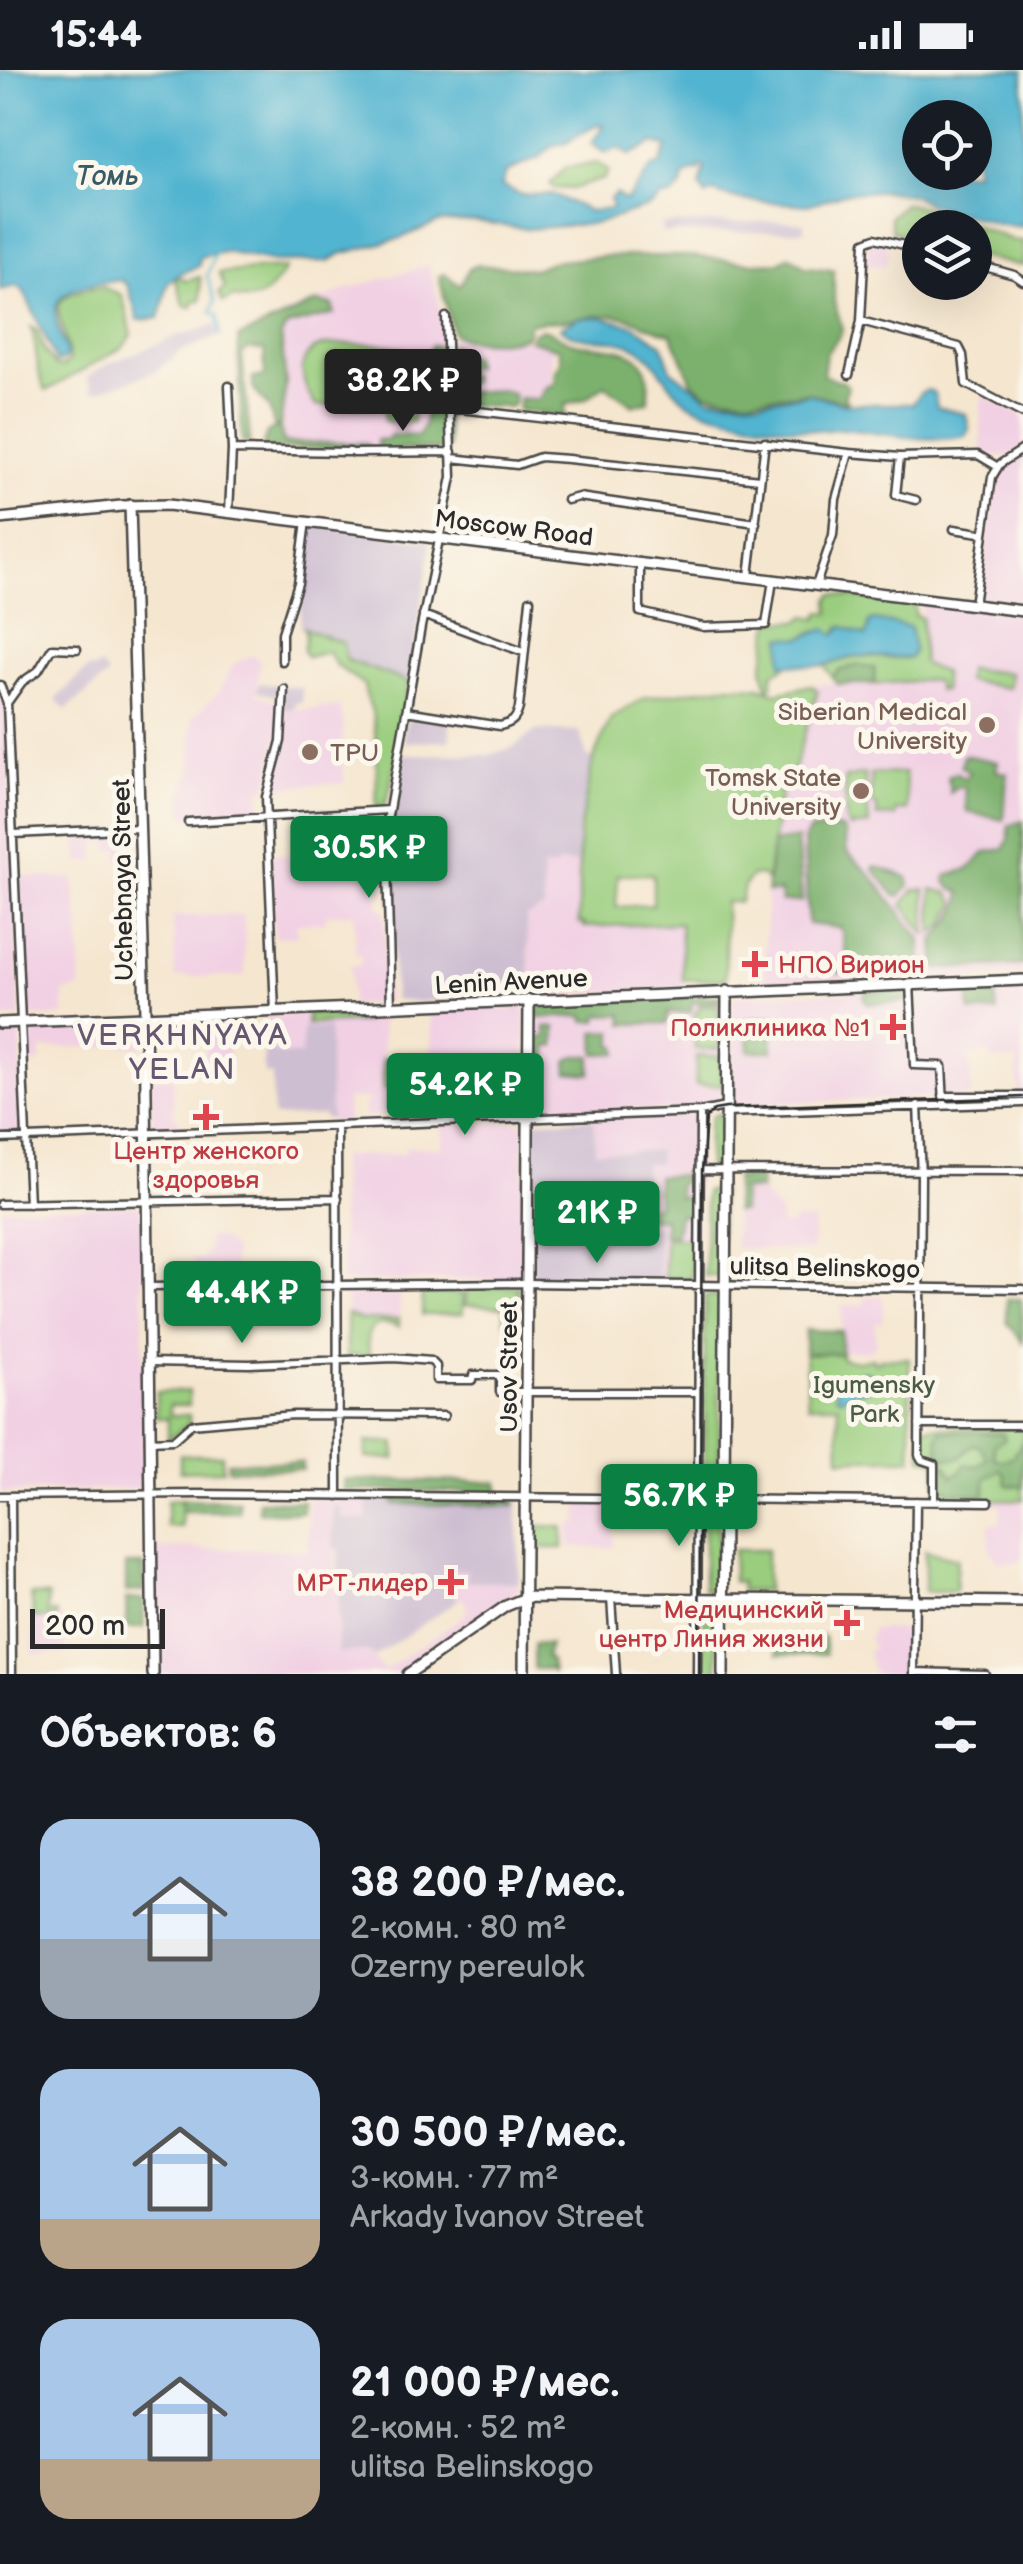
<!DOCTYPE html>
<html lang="ru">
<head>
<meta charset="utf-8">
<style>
	body { margin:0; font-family:"Balsamiq Sans",sans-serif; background:#20242c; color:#f1f3f6; height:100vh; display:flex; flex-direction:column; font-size:38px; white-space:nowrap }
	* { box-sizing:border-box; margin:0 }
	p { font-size:32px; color:#9ea1a6 }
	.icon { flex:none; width:55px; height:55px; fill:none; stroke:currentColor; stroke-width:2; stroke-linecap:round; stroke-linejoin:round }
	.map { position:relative; height:1604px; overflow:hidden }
	.sheet { display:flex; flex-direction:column; background:#171b24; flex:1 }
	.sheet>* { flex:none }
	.fabs { position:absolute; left:902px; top:30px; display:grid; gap:20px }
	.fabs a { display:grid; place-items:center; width:90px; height:90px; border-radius:50%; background:#171b24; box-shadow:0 10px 40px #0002; font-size:50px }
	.scale { position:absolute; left:30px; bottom:25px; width:135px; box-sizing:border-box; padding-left:10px; border:5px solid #2b2b2b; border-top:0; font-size:28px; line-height:35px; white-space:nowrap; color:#2b2b2b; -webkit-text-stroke:8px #fbf7ec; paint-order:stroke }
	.price { position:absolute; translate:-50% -85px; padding:0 22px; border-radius:10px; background:#0b8043; color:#fff; font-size:32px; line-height:65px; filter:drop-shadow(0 2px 5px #0008) }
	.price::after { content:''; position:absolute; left:50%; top:60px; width:30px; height:22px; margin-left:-15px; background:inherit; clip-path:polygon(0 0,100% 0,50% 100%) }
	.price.on { background:#222; color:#fff }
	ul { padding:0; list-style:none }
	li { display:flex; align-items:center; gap:30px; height:250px; padding:0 40px }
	li span { display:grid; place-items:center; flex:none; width:280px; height:200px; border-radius:30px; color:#555 }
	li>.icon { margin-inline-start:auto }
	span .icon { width:120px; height:120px; fill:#fffc; stroke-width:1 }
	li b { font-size:42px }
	h2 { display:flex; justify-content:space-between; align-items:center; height:120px; padding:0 40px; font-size:42px }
	.status { display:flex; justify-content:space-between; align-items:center; height:70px; padding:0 50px; background:#171b24; direction:ltr }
	.status svg { height:28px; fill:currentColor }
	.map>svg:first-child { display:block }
	.built { fill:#f1d0e3 }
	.industrial { fill:#cebed1 }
	.green { fill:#9acd7e; stroke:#627c54; stroke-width:2.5; fill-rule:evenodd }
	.forest { fill:#7bb06d; stroke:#536e4c; stroke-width:2.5 }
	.water { fill:#51b4d0; stroke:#3e707e; stroke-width:2.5; fill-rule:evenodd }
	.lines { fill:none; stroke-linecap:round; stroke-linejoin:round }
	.stream { stroke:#51b4d0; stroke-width:2.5 }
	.minor-casing { stroke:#494744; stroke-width:11 }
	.major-casing { stroke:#494744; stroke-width:14 }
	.minor { stroke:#fff; stroke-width:6 }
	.major { stroke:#fff; stroke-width:9 }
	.tram { stroke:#2b2b2b; stroke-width:2.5 }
	.education-dot { fill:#8d6e63; stroke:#fbf7ec; stroke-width:4 }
	.health-dot { fill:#e0444e; stroke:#fbf7ec; stroke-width:4 }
	.labels { text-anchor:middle; stroke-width:10; stroke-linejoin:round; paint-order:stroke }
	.street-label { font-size:25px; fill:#2b2b2b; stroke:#fbf7ec }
	.education-label { font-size:25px; fill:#785e54; stroke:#fbf7ec; text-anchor:end }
	.health-label { font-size:25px; fill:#be3a42; stroke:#fbf7ec; text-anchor:end }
	.park-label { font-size:25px; fill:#4c5c44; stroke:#fbf7ec }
	.water-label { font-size:28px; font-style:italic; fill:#385b65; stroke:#fbf7ec }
	.quarter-label { font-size:30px; letter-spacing:2.5px; fill:#655870; stroke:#fbf7ec }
</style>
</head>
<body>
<div class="status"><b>15:44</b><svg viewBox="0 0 49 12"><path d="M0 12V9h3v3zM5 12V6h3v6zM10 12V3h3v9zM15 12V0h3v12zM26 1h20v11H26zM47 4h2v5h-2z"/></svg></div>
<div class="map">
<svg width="1023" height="1604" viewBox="0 0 1023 1604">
	<rect width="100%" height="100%" fill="#fbf7ec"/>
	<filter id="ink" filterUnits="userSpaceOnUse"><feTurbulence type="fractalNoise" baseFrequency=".01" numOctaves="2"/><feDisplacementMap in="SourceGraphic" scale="20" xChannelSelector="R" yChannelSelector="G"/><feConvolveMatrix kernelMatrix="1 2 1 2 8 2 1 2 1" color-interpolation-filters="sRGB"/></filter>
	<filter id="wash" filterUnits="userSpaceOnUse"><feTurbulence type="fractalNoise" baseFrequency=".0048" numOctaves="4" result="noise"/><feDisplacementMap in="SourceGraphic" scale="40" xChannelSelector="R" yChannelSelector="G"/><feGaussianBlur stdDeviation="2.25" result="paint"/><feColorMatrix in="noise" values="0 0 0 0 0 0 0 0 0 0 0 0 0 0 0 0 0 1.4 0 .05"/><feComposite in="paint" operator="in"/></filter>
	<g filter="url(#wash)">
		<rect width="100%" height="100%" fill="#f5e6cf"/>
		<path class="built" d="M873,169L888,172L886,180L890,182L885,196L866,194L868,174Z
			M429,195L445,257L450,381L283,380L282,245L348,219Z
			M450,267L553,270L550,330L452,325Z
			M985,327L1023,346V376L1006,387L981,386V329Z
			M1023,383V537L984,532L979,525L996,412L1012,388Z
			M922,531L1023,544V905L851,912L824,910L817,913L764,915L767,810L772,773L782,714L818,621L811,615L864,610L923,594Z
			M254,585L260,592L256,624L282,634L280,663L266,721L261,720L260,740L184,746L183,724L191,702L192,648L219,621L233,594Z
			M0,617L5,635L20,947L0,949Z
			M340,637L344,654L343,671L339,672L345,713L274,717L284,640Z
			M350,744L351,758L383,757L384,823L378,824L379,838L384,839L387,932L351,935L350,896L361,895V885L356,884L354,843L326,844V852L297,853V866L274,867L271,785L297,784V775L302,774L300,748Z
			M135,761L137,790H117L120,779L108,781V772H96V791L79,792L77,763Z
			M557,793H578L580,853H681L683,918L532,926L526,846L542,821V797Z
			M18,806L74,808L80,858V919L64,921V946L25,947Z
			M244,845L245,906L175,907L173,846Z
			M1023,914V1025H1018L1017,990H991L990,983L968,984L972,1026L731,1035L732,933L737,925L937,920Z
			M721,929L722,1034L684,1039L534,1043L532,978L535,934Z
			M511,936L523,937L525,942L526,1000H484L483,1005L432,1010L431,939L496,937L497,940H511Z
			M382,942L383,989H401V1018L394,1019V1029H386V1047L365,1046L364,1037L369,1029H347V1053H330L329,958L304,973L301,985H282L269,983L266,946Z
			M228,947V997L205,996L204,950Z
			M139,952L142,978L124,975L41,979V992L27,996L28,955Z
			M0,957H20L22,1066L0,1067Z
			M150,1008H173L174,1048L179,1049V1058L152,1057Z
			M691,1045L698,1048L696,1212H659V1157H644V1133L651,1132V1116L644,1115V1092L658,1093L627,1080L595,1082L594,1049Z
			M524,1052L523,1209L342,1212L340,1086L405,1084V1077H442V1055Z
			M735,1108H760V1123H764L765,1127L781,1144V1155H790L794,1150H813V1181L735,1178Z
			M137,1135L143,1138V1418L0,1423V1141L4,1137Z
			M208,1167H220L234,1180V1200H229V1209H197V1199L191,1189L204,1188V1183L208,1182Z
			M400,1224L399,1257L385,1253L376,1255L368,1265L369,1285L347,1286V1225Z
			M866,1226H883V1252H875V1277H870V1282L841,1281V1235H865Z
			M989,1420L1023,1421V1488L1017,1492L999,1493L989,1478V1454L1000,1453L1001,1435L989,1434Z
			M309,1428H367V1450L342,1449V1441L334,1436L339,1582H369L384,1601L467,1544L465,1541L468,1538L462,1528L458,1530L447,1517L454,1500H467L468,1512H519L518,1521L398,1604H157L156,1478L308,1480Z
			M579,1434H617V1452H613L614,1478L569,1477V1455L578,1452Z
			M59,1542V1547H64L65,1584H32V1543Z
			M872,1559H907V1604H873L868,1581L873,1579L869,1569Z"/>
		<path class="industrial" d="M786,151L804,153V161L662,163V154Z
			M216,255L219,266L181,281L155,302L93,323L87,307L106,295L177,266Z
			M308,455L428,471L431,474L409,612L346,590L300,557Z
			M100,595L108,605L66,640L56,629L85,601L91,598L94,600Z
			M259,613L302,618V632L295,633V638L284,640L281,627L257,621Z
			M407,649H450V671L404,672Z
			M537,660L580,662L587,687L593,689L577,763L578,793H557V797L542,798L544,838L526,846L531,924L419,932L394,929L389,770L402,684L490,685L513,677Z
			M303,958H329L330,1049H324L323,1045L273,1047L272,1005H264V979L283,985H301Z
			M594,1049L595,1081H658V1093H644V1115H651V1133L644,1134V1156L659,1157V1212L533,1209V1055L536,1051Z
			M367,1428L518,1431L519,1512H467V1500H454V1517L448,1518L458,1530L374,1587L369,1582H338V1480L333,1479L334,1436H340L343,1449H367Z"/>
		<path class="green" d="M597,93L608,101L604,109L572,119L554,118L550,114L565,98Z
			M904,134L923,137L947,146L944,157L920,158V170L892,161L890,147Z
			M959,150L1015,171H1023V196L975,186V158L949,157Z
			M263,199H285C273,220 259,236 233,227L223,232L219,223L225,217L219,203Z
			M174,205L187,211L200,207L201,230L194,231L192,237H185Z
			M102,217L122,225L132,265L123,277L46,321C35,303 38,277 31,257L38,261L44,280L56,296H64L69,290C68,248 31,225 102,217Z
			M328,275C354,275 419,266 423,302C424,315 416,322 408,330L407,338L413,339V352L385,351V337L315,335C301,313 292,280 328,275Z
			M833,524L915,535V545L922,548L923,594L943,602L944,620H938L936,612L930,610L875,614L874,598L838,601L833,608L824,595L857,586L908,589L913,584L910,557L875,550L867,566L840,557L835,565L814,561L801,568L791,569L786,596L772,604V616L768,619L763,599L771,551H799L806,546L818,548L821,542L830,543L829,530Z
			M304,558L343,573L346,590L409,612L390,721L384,736H376C377,706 378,676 373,646C371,635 365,627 364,615L337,596L328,582L307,587L303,581L306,566Z
			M967,599L1010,603L1009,618L966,611Z
			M811,615L818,621L789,714H782L767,810L761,805L752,806L744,816L740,832H725L726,909L683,910L680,853L584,857V853H579V762L593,689L611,648L644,628L724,616L759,617L777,623ZM653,804V835L616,837L618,805Z
			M905,703L908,740L896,741V746L877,747V736L872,733L871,704Z
			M865,704L869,755L850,757L846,751L845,708Z
			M925,819L926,864L903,835L914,820Z
			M932,819L949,823L956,833L945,854L933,863Z
			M699,936H719V979H695V942H699Z
			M344,943H365V952L307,954V944Z
			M696,986H721L722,1015H696Z
			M383,989H401V1018L384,1019Z
			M720,1043L721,1094L719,1097H708V1059L712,1046Z
			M706,1121H720L721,1125L720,1206H705Z
			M665,1168H693L692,1208H665Z
			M519,1216V1252H505L504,1237L465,1234L467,1217Z
			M422,1223H462L463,1243L422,1245Z
			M705,1226H720L719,1420H704Z
			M347,1244L363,1250L399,1249V1257C386,1252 374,1251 368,1265L369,1285L347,1286Z
			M805,1283L841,1284V1288L857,1291L873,1288L874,1292H879V1289L909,1288L912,1389H840L838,1335H808Z
			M189,1321V1335H170V1345H189V1354L168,1369V1348H156V1322Z
			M921,1357H1023V1430L937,1428L936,1390L922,1388Z
			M366,1372L395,1373V1389L366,1388Z
			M180,1385H222L223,1400L180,1401Z
			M181,1430L182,1457H167V1431Z
			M704,1437H710L711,1451H718V1519H704Z
			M536,1457H563V1478H537Z
			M733,1480H766V1521H741V1512L733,1511Z
			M925,1481L957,1489L955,1522H925Z
			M31,1525H48V1543H57V1548H34Z
			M710,1537H718V1604H703L704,1550H710Z"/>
		<path class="forest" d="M608,186H691L753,193L779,192L790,186L806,197L834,200V231L842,257L841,264L826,284L823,305L844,312L848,317L844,327L848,332L806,323L749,329L707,324L692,312L671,264C657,261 645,255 633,250C606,240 586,248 560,251C548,252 542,251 529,254L527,266C511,273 465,274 453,263L439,206L445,204L460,216L469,199L478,195L534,199L551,192Z
			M317,232L333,235L334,244L287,256L281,265L286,314L280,356L275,357C271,350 272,341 267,335C259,324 251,322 253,308L265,306L264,280L248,279L242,284L250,371L246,374L242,371L238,268Z
			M542,259C553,261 561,269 571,272C614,283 655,269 648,332L633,335L605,315L585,329L565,335V347L518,340L520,328L538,330L546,317L555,314L556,300L561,293L559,279L530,270L533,263Z
			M432,275L441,277L442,281L448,377L444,380L377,379V370H388L391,365L418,366C437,341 415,300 432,275Z
			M451,275L457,278L459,284L473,287L474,297L460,299L471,305L472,312L457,317L451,315Z
			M500,320L513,324L515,332L511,337L453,335V325L456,323Z
			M275,358H280L284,373H365L371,378L265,379L263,374L267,363Z
			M858,595L874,598L875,614H837L833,608L838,601Z
			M964,685L998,692L996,701L1007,703L1004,750L967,742L965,718L958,717L950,723L948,707L956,703L965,709L969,702L961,696Z
			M1023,751V895L936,899L934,870C946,857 963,840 961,822L952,819L946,812V806L969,799L986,782L1004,779L1009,769V756Z
			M841,758L845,762L847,782L871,805L921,869V900L836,903L846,883L841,858L808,854L804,768L811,760Z
			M797,769L802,831L781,832L780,822H767L772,773Z
			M875,796L907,807L909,815L900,826L894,824L873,798Z
			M865,922L907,921L908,931L868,934L864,929Z
			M995,924L997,942H970L969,925Z
			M720,926L721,932L692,933L691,942L668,943L667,953L624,954L623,944L599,945L598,951H585L584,946L537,948V934L545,933L546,937L585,934L586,931Z
			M763,947H772V981H749L747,949Z
			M545,957H556L555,976H547L549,1002H537V968L547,967Z
			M613,961V976H617L618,983L596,984L595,962Z
			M575,986H591V1004L568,1002L567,991Z
			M684,1105V1112L679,1113V1127H694L693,1144L679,1145L676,1165H664V1149L648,1148V1137L657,1136V1106Z
			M735,1108H760V1120H742V1141H735Z
			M1007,1229H1021L1023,1272L1007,1252Z
			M805,1260L841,1261V1284L805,1283Z
			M941,1361L1003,1363L1005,1369L994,1375V1388L1002,1391L1013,1387L1023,1370V1417L1007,1415L1005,1404L1000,1400L986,1408L985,1425L951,1422L939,1414L940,1394H945L953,1406L960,1402L965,1394L978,1396L988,1388L980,1377L973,1374L960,1388H940L938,1367Z
			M228,1392H302V1399H228Z
			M344,1410L498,1412V1422L344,1420Z
			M393,1428L515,1431V1436L393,1434Z
			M181,1430L239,1431V1442H181Z
			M259,1431H303V1442H259Z
			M144,1495V1521L126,1522V1495Z
			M126,1529H143L144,1558H127Z
			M794,1567H824L826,1584H778V1577L794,1576Z
			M534,1574L550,1575L546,1586L551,1591L553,1603L550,1599H534Z"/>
		<path class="water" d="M0,0H1023V157L1001,155L931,135L912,125L883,121L844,123L808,135L740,130L712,122L706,126L700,116L705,98L701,96L699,101H693L684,107L682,116L672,126L661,127L651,136L598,153L528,159L474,151L438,152L401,168L341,184L329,191L275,192L225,182L200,187L199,196C157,212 172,211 159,248L138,250L128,216L121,210C97,214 46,215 57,252C59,263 64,272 67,283L65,289L57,292L23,220L16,216L0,220ZM920,48H975V102H920ZM598,54L604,55L591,74L606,83L618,78L629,85L654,73L667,77L659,96H653L626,131L616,124L610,129L612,139L589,141L552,124L522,125L502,116L506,102L539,88L554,75L566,73Z
			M600,247L635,256L662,274L671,300L709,328L759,331L811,324L844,334H913L920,323L928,320L934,323L937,337L966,344L969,359L966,366C926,374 883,363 843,359C838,358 833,360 828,360C803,362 713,347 692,335C666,320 660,288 633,276C609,265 581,275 560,258L578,248Z
			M874,550L910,557L914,580L910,588L857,586L822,596L782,594V567L801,568L826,559L835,565L842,556L866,566L870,551Z
			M864,1301L868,1302L871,1318L840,1328L836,1325L838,1310Z"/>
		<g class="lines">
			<path class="stream" d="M215,184L207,206L215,231L211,243L217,245L220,265"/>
		</g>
	</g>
	<g filter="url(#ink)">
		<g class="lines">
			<g class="minor-casing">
				<path id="minor" d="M975,194L1014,205L1023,211
					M861,251L959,277L963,285L966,314L1023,344
					M849,305L861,251L865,172L875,168L920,179
					M451,338L849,383L900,387L978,385L998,397
					M232,380L350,382
					M354,383L452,382
					M900,387L896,425L916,430
					M452,388L517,395L540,387L568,389L760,409
					M567,430L579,427L756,453
					M229,442L232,380L229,316
					M954,459L980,463
					M640,492V542L704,557L766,555L773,510
					M749,506L765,372
					M816,515L833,465L836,429L849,383
					M974,535L992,407L1000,394L1023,379
					M423,545L523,582
					M282,591V563L298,513L306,451
					M0,615L7,633L29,1134
					M7,633L22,612L38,601L52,578L77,579
					M406,641L500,656C512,653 516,650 519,638L530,530
					M188,752L389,740
					M14,764L139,758
					M910,914L914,995L942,996L944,1034
					M391,937L386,757L421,557L452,407L446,247
					M275,942L266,727L281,671L284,619
					M943,1026H1023
					M918,1035L921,1107L919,1385L922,1390L934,1394V1431
					M726,1043L1023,1033
					M337,1056L338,1426
					M0,1069L700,1042L726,1037
					M699,1100L1023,1101
					M0,1134L338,1128
					M147,1217L520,1213L1023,1219
					M149,1292L249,1294L394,1288L431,1291L436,1296V1310H472L473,1305H500V1322H698
					M919,1355H1023
					M149,1371L173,1370L191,1354L293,1345L444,1346
					M0,1426L199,1424L989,1432
					M11,1426L12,1604
					M611,1528L616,1604
					M914,1602L985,1604
					M697,1604L700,1042
					M914,1604L916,1431"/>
			</g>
			<g class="major-casing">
				<path id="major" d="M130,435L145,942L153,1604
					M0,449L121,436L168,435L1023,541
					M0,953L1023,910
					M408,1604L506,1536L528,1527L1023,1532
					M524,1604L529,930
					M723,1604L727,921"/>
			</g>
			<use href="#minor" class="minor"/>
			<use href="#major" class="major"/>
			<path class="tram" d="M699,1604L702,1100L706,1048L714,1040L726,1038L1023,1027"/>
		</g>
	</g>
	<g class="education-dot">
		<circle cx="987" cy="655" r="10"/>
		<circle cx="310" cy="682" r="10"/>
		<circle cx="861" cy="721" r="10"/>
	</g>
	<g class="health-dot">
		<path d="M750 879h10v10h10v10h-10v10h-10v-10h-10v-10h10z"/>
		<path d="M888 942h10v10h10v10h-10v10h-10v-10h-10v-10h10z"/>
		<path d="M201 1032h10v10h10v10h-10v10h-10v-10h-10v-10h10z"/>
		<path d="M446 1497h10v10h10v10h-10v10h-10v-10h-10v-10h10z"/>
		<path d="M842 1538h10v10h10v10h-10v10h-10v-10h-10v-10h10z"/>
	</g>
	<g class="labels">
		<g class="street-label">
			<text transform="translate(514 457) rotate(7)" y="9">Moscow Road</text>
			<text transform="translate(122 810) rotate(-91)" y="9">Uchebnaya Street</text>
			<text transform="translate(511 911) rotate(-3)" y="9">Lenin Avenue</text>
			<text transform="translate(825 1197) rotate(1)" y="9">ulitsa Belinskogo</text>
			<text transform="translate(508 1297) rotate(-90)" y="9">Usov Street</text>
		</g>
		<g class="education-label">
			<text x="967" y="650">Siberian Medical<tspan x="967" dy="29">University</tspan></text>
			<text x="330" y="691" text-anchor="start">TPU</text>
			<text x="841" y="716">Tomsk State<tspan x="841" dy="29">University</tspan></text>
		</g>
		<g class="health-label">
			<text x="778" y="903" text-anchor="start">НПО Вирион</text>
			<text x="870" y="966">Поликлиника №1</text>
			<text x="206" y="1089" text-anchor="middle">Центр женского<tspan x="206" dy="29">здоровья</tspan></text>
			<text x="428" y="1521">МРТ-лидер</text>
			<text x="824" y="1548">Медицинский<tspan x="824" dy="29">центр Линия жизни</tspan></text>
		</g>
		<g class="park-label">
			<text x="874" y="1323">Igumensky<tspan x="874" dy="29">Park</tspan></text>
		</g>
		<g class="water-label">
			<text x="107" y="115">Томь</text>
		</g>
		<g class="quarter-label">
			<text x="183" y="975">VERKHNYAYA<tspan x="183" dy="34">YELAN</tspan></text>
		</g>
	</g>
</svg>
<div class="fabs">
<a><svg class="icon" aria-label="locate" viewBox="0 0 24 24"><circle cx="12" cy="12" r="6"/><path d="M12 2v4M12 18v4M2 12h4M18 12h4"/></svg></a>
<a><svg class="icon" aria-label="layers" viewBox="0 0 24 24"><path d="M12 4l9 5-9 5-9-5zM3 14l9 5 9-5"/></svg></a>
</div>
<div class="scale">200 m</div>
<b class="price on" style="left:403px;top:364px">38.2K ₽</b>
<b class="price" style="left:369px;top:831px">30.5K ₽</b>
<b class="price" style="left:465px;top:1068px">54.2K ₽</b>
<b class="price" style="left:597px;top:1196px">21K ₽</b>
<b class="price" style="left:242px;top:1276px">44.4K ₽</b>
<b class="price" style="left:679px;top:1479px">56.7K ₽</b>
</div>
<section class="sheet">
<h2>Объектов: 6<svg class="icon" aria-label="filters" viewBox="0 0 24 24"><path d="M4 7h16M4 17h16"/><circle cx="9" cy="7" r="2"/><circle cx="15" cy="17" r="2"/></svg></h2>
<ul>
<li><span style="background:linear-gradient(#a9c7e8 60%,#9aa5b1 0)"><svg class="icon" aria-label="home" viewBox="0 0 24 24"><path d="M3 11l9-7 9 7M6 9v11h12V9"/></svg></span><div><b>38 200 ₽/мес.</b><p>2-комн. · 80 m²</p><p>Ozerny pereulok</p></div></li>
<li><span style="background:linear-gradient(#a9c7e8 75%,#b9a48a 0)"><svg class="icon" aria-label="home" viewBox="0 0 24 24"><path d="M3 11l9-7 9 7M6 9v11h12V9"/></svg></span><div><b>30 500 ₽/мес.</b><p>3-комн. · 77 m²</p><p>Arkady Ivanov Street</p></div></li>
<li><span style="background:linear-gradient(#a9c7e8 70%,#b9a48a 0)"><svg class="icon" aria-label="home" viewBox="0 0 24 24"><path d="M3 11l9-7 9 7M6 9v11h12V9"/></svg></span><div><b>21 000 ₽/мес.</b><p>2-комн. · 52 m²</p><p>ulitsa Belinskogo</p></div></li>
</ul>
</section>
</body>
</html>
